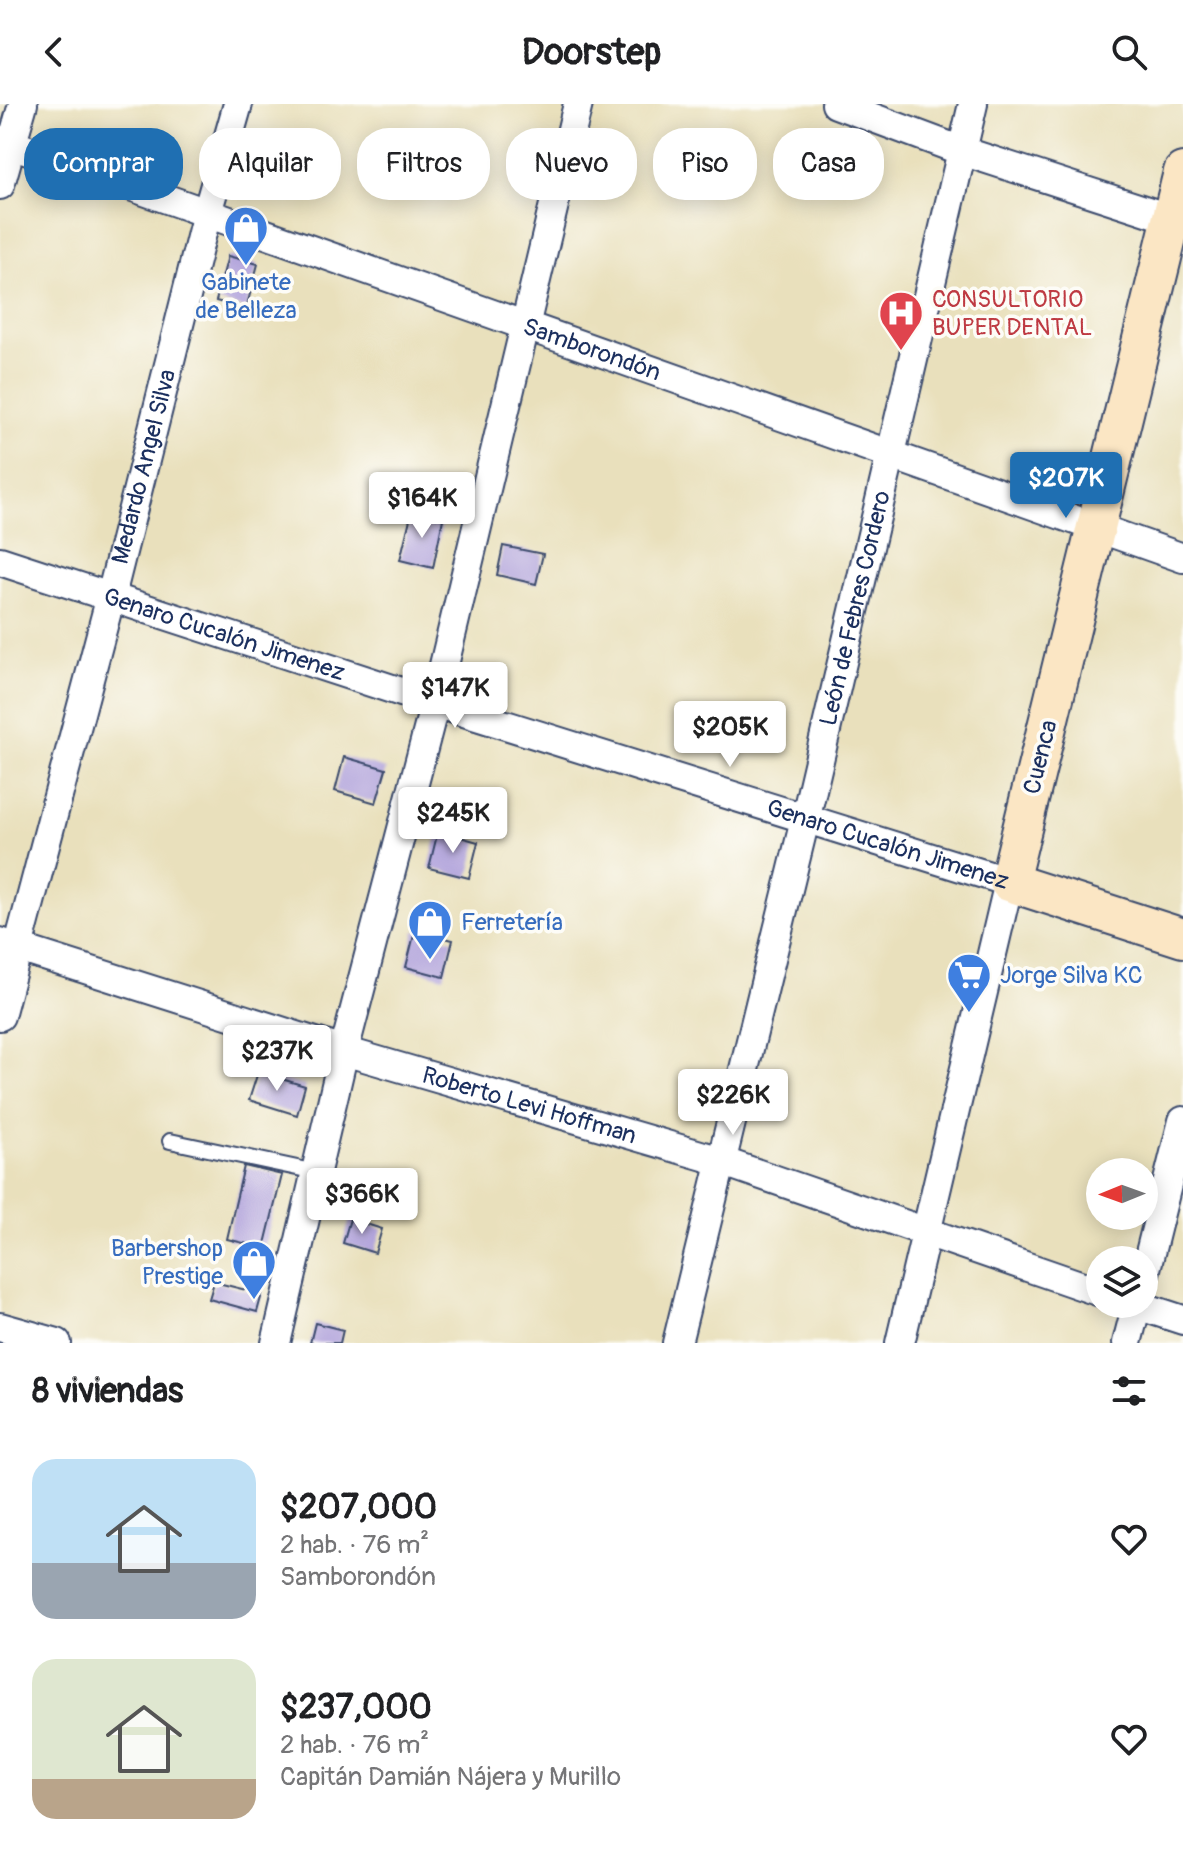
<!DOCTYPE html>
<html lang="es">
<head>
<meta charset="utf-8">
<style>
	body { margin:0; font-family:Pangolin,sans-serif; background:#f2f2f2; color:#202124; height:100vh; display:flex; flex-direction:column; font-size:30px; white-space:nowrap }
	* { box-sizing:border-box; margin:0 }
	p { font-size:26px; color:#757577 }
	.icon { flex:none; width:44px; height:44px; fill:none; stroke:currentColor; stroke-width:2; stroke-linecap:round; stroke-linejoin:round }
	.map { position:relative; height:1239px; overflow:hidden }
	.details { display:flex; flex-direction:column; background:#fff; flex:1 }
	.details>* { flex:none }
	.hud { position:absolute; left:24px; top:24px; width:1136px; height:72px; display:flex; gap:16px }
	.needle { width:52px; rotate:269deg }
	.buttons { position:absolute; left:1086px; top:1054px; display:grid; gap:16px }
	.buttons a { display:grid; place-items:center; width:72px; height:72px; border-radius:50%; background:#fff; box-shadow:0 4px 20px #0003; font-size:40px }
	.price { position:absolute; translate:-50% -68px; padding:0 18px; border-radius:8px; background:#fff; color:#222; font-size:26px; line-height:52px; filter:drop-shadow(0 2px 4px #0008) }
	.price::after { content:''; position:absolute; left:50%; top:48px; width:24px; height:18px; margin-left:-12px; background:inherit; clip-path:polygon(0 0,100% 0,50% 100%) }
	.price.current { background:#1f6fb2; color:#fff }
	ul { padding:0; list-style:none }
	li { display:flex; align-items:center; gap:24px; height:200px; padding:0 32px }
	li span { display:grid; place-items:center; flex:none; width:224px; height:160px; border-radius:24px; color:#555 }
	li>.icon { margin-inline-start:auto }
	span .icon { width:96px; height:96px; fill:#fffc; stroke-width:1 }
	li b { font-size:34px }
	h2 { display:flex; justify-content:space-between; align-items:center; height:96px; padding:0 32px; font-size:34px }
	.chip { padding:0 28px; border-radius:32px; background:#fff; box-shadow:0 4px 20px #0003; font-size:28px; line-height:72px }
	.chip.current { background:#1f6fb2; color:#fff }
	header { display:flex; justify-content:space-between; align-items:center; height:104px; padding:0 32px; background:#fff; font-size:36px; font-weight:700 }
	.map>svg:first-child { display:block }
	.building { fill:#b1a3db }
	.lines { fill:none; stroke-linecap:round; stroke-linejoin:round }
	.lane-casing { stroke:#3a4a6c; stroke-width:18 }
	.street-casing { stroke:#3a4a6c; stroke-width:32 }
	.secondary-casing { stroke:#3a4a6c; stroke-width:42 }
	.lane { stroke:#fff; stroke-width:14 }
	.street { stroke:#fff; stroke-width:28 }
	.secondary { stroke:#fbe6c4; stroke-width:38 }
	.labels { text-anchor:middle; stroke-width:7; stroke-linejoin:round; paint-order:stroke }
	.shop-label { font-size:24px; fill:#366cbe; stroke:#fdfcf7; text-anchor:start }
	.health-label { font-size:24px; fill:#be3a42; stroke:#fdfcf7; text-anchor:start }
	.street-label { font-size:24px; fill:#1b2f5e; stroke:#fdfcf7 }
</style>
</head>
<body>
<header><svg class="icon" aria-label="back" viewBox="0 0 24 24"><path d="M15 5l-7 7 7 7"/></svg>Doorstep<svg class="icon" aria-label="search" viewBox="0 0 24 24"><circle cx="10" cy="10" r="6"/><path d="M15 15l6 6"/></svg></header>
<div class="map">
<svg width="1183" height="1239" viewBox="0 0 1183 1239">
	<rect width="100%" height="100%" fill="#fdfcf7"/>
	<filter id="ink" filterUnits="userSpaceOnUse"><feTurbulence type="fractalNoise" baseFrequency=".0125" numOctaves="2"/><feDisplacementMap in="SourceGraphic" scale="16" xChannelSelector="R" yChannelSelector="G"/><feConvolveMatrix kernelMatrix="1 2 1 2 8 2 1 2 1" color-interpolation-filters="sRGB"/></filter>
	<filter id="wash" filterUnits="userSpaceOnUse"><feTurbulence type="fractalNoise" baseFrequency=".006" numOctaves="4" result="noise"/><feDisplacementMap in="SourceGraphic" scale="32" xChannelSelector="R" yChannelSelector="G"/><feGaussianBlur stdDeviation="1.8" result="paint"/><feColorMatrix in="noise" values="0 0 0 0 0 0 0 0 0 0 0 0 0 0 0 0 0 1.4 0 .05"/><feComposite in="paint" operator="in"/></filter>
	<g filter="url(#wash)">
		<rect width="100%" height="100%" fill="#e9e0bc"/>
		<g id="blocks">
			<path class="building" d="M228,152L258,160L246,205L216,197Z
				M412,407L443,415L433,464L400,456Z
				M503,442L543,450L536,480L497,471Z
				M344,653L386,665L376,699L335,687Z
				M438,727L478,738L469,774L429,764Z
				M415,827L453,836L444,873L406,863Z
				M258,968L305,982L297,1011L249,996Z
				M244,1062L282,1071L264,1144L227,1135Z
				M350,1115L382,1125L375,1149L343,1139Z
				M214,1178L262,1190L257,1208L209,1195Z
				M315,1219L343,1226L340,1239H310Z"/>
		</g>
	</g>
	<g filter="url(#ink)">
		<use href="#blocks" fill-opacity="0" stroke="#3a4a6c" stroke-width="2"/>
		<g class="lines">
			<g class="lane-casing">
				<path id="lane" d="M170,1037L316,1068"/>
			</g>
			<g class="street-casing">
				<g id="street">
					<path d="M836,0L962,47L1172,115L1183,114"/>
					<path id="s1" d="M0,36L1183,454"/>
					<path d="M0,81L23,0"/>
					<path id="s2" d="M0,457L435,599L1009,778L900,1239"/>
					<path id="s3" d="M0,838L344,947L721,1057L1100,1188"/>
					<path id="s4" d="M0,912L111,492L207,109L238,0"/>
					<path d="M1144,1173L1183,1017"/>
					<path d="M1134,1200L1183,1216"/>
					<path d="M0,1223L57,1239"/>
					<path d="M276,1239L344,947L435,599L578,0"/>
					<path id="s5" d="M677,1239L805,716L973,0"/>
					<path d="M1127,1239L1137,1200"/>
				</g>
			</g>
			<g class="secondary-casing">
				<path id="secondary" d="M1183,68L1009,778L1183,834"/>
			</g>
			<use href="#lane" class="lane"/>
			<use href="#street" class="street"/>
			<use href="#secondary" class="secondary"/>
		</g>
	</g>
	<defs>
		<g id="shop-pin" transform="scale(2.3)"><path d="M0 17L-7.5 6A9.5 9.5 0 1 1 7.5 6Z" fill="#3f7fe0" stroke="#fdfcf7"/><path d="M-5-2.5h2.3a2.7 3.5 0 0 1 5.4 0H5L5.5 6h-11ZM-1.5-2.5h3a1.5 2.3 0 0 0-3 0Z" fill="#fff"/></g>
		<g id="hospital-pin" transform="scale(2.3)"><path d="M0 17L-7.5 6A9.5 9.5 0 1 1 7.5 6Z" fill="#e0444e" stroke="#fdfcf7"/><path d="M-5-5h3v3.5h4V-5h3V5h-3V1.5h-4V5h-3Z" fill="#fff"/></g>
		<g id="supermarket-pin" transform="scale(2.3)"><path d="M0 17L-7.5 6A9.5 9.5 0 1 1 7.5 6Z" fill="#3f7fe0" stroke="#fdfcf7"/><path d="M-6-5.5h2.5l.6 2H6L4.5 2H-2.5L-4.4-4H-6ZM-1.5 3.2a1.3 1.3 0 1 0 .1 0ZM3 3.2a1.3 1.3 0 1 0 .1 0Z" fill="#fff"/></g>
	</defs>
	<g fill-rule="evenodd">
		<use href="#shop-pin" x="246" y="124"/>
		<use href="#hospital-pin" x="901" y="209"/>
		<use href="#shop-pin" x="430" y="818"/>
		<use href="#supermarket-pin" x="969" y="871"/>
		<use href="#shop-pin" x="254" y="1158"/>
	</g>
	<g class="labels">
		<g class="shop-label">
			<text x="246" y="186" text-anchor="middle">Gabinete<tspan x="246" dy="28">de Belleza</tspan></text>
			<text x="461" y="826">Ferretería</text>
			<text x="1000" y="879">Jorge Silva KC</text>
			<text x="223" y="1152" text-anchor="end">Barbershop<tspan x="223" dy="28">Prestige</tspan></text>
		</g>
		<g class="health-label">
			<text x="932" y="203">CONSULTORIO<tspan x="932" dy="28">BUPER DENTAL</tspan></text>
		</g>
		<g class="street-label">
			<text dy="8" stroke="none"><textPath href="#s1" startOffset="628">Samborondón</textPath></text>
			<text dy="8" stroke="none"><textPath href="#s4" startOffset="568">Medardo Angel Silva</textPath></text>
			<text dy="8" stroke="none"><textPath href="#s5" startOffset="756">León de Febres Cordero</textPath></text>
			<text dy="8" stroke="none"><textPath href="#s2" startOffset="236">Genaro Cucalón Jimenez</textPath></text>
			<text transform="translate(1040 653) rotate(-76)" y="8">Cuenca</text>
			<text dy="8" stroke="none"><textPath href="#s2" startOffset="932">Genaro Cucalón Jimenez</textPath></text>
			<text dy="8" stroke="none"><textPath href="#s3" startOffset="554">Roberto Levi Hoffman</textPath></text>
		</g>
	</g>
</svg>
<div class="buttons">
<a><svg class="needle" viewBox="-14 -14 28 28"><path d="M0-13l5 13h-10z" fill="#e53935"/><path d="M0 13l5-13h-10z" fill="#757577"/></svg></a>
<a><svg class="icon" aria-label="layers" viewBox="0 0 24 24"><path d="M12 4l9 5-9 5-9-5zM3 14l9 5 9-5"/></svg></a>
</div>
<b class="price current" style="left:1066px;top:416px">$207K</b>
<b class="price" style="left:422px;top:436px">$164K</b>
<b class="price" style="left:455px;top:626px">$147K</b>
<b class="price" style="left:730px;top:665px">$205K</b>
<b class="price" style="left:453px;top:751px">$245K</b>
<b class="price" style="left:277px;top:989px">$237K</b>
<b class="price" style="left:733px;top:1033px">$226K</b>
<b class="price" style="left:362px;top:1132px">$366K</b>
<div class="hud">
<a class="chip current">Comprar</a>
<a class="chip">Alquilar</a>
<a class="chip">Filtros</a>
<a class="chip">Nuevo</a>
<a class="chip">Piso</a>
<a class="chip">Casa</a>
</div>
</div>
<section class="details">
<h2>8 viviendas<svg class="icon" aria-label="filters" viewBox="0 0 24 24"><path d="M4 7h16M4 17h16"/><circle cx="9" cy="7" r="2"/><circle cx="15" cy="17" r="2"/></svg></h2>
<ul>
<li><span style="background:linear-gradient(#bfe0f5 65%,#9aa5b1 0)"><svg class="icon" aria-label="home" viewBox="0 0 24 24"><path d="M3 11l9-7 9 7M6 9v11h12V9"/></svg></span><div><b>$207,000</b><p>2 hab. · 76 m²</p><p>Samborondón</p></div><svg class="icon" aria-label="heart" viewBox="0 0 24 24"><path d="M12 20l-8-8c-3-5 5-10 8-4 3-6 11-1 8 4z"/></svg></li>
<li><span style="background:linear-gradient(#dfe7d0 75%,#b9a48a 0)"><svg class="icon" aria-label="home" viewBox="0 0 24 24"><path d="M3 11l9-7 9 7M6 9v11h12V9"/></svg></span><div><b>$237,000</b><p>2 hab. · 76 m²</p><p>Capitán Damián Nájera y Murillo</p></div><svg class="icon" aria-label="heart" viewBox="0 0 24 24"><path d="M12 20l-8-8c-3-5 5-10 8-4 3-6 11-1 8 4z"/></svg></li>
</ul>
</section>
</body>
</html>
